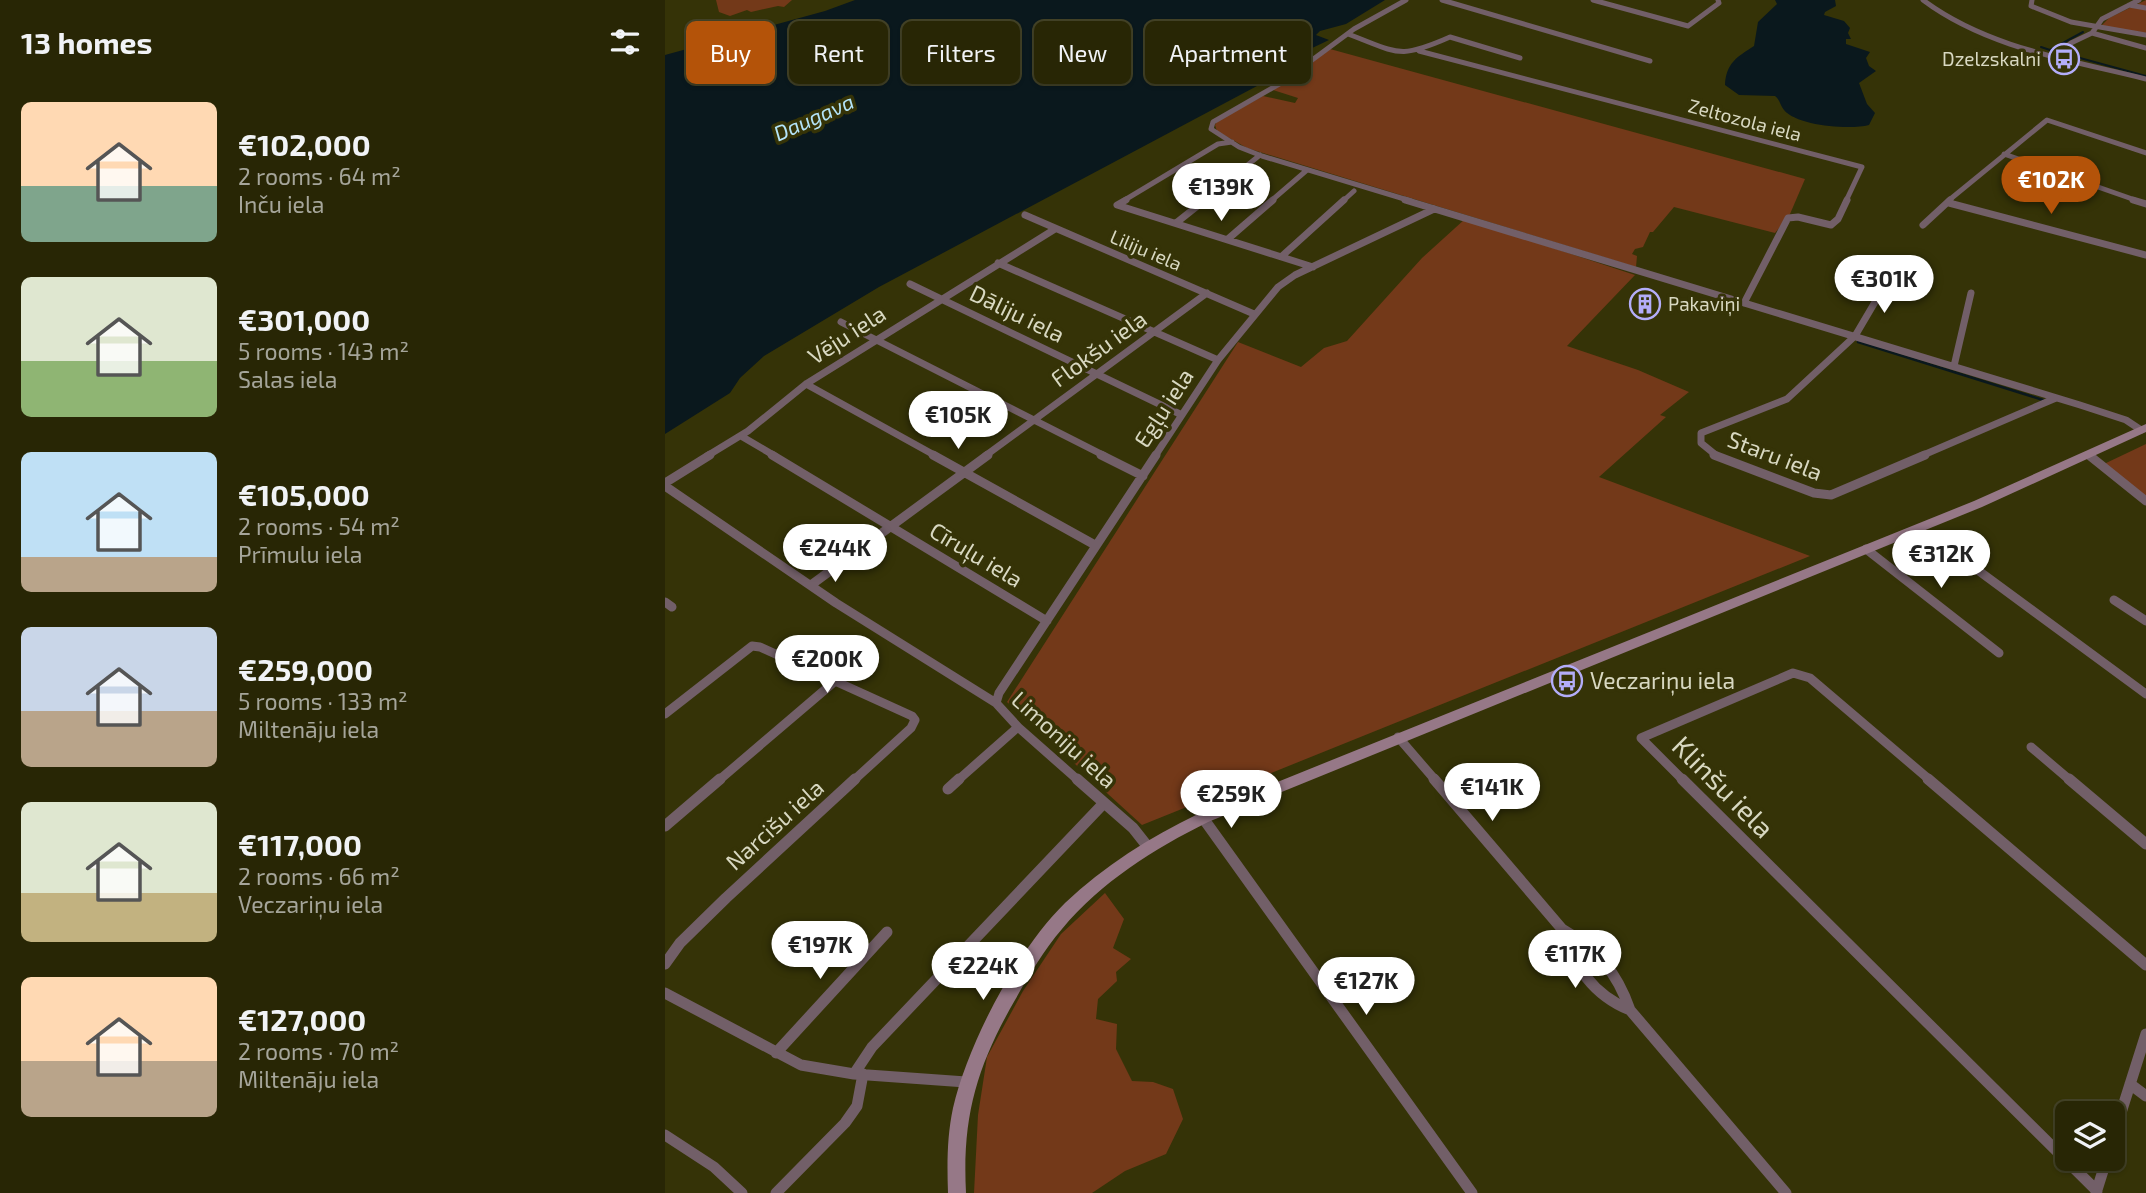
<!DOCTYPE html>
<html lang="en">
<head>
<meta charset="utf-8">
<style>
	body { margin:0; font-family:"Exo 2",sans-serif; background:#343213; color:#f1f3f6; height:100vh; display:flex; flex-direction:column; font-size:26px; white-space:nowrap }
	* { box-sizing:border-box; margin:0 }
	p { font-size:23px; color:#a5a59a }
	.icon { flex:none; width:38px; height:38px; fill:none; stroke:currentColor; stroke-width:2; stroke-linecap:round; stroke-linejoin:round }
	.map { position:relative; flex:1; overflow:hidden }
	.details { display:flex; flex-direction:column; background:#282605; width:665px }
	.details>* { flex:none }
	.banner { position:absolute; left:21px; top:21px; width:665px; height:63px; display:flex; gap:14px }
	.buttons { position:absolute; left:1390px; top:1101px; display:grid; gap:14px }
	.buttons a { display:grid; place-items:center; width:70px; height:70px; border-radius:10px; background:#282605; box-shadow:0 2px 5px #0004,0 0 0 2px #444327; font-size:35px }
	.price { position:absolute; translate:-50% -60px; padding:0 16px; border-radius:24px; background:#fff; color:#222; font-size:23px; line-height:46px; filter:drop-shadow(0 2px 4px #0008) }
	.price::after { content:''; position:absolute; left:50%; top:42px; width:21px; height:16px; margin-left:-10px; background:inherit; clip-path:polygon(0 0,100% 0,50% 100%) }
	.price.active { background:#b45309; color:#fff }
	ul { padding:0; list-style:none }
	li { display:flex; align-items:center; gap:21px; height:175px; padding:0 21px }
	li span { display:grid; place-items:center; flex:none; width:196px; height:140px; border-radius:10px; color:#555 }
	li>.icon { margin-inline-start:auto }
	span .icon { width:84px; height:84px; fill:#fffc; stroke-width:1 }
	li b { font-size:30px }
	h2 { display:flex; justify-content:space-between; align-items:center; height:84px; padding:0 21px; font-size:30px }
	.tag { padding:0 24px; border-radius:10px; background:#282605; box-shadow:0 2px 5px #0004,0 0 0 2px #444327; font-size:24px; line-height:63px }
	.tag.active { background:#b45309; color:#fff }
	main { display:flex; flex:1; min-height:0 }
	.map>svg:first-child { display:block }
	.green { fill:#733919 }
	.water { fill:#0a181d }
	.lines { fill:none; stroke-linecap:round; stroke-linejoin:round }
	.stream-far1 { stroke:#0a181d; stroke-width:2 }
	.stream { stroke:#0a181d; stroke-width:2.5 }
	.minor-far3 { stroke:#725f68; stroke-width:5 }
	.minor-far2 { stroke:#725f68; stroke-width:7 }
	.minor-far1 { stroke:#725f68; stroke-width:9 }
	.minor { stroke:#725f68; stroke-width:11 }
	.secondary { fill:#967887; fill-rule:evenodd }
	.labels { text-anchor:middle; stroke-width:7; stroke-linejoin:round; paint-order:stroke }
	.far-poi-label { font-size:19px; fill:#d8d8c1; stroke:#353307; text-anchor:end }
	.far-street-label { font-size:19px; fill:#d8d8c1; stroke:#353307 }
	.far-water-label { font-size:21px; font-style:italic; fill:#b4e4f9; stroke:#353307 }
	.street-label { font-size:23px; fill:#d8d8c1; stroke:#353307 }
	.poi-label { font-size:23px; fill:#d8d8c1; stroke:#353307; text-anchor:start }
	.near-street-label { font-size:28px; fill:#d8d8c1; stroke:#353307 }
</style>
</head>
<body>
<main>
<section class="details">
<h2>13 homes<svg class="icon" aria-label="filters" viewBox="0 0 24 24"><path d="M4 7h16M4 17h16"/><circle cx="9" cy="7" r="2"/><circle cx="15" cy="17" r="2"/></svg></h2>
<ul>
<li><span style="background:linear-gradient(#ffd9b3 60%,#7fa58c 0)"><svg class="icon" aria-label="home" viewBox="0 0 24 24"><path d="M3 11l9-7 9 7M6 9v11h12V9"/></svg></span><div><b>€102,000</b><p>2 rooms · 64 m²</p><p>Inču iela</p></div></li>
<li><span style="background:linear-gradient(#dfe7d0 60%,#8fb573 0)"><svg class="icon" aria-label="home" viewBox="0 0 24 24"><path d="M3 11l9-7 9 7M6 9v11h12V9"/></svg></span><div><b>€301,000</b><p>5 rooms · 143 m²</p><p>Salas iela</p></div></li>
<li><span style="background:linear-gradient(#bfe0f5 75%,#b9a48a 0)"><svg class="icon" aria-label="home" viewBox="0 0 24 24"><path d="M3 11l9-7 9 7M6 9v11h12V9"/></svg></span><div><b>€105,000</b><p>2 rooms · 54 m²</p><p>Prīmulu iela</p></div></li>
<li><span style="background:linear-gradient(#c9d6e8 60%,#b9a48a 0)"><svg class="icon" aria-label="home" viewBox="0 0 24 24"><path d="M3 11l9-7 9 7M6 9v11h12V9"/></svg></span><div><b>€259,000</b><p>5 rooms · 133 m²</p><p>Miltenāju iela</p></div></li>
<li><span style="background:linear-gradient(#dfe7d0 65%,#c2b280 0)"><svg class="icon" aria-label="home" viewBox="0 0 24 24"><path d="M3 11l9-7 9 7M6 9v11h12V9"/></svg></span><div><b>€117,000</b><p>2 rooms · 66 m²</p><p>Veczariņu iela</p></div></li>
<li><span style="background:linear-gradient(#ffd9b3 60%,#b9a48a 0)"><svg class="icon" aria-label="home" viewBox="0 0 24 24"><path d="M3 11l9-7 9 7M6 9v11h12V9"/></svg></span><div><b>€127,000</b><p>2 rooms · 70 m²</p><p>Miltenāju iela</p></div></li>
</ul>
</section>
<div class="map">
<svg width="1481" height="1193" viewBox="0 0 1481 1193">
	<rect width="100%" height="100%" fill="#353307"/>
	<path class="green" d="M51,0H127L119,7L113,6L86,12L82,10L65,16L54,12Z
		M1481,0V33L1436,26L1444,18Z
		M665,49L1140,179L1125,214L1110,233L1009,207L988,232H985L978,247L970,249L967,254L972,256L971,267L582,148L552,131L550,125L552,121L598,96L630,103L633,98L608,90Z
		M800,219L970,275L902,346L973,370L1024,392L995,415L1001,417L934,477L1145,556L477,825L342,702L573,342L636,367L659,348L682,341L757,258Z
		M1481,444V498L1439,464Z
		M440,893L459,919L448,948L466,959L451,972L452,981L433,999L431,1019L452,1024L451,1049L467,1081L488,1082L508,1089L518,1119L501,1154L460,1171L427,1193H309L313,1115L322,1057L358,991L396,934Z"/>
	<path class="water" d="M190,0H720L681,24L655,31L651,35L664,40L643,50L609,77L214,287L99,356L75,378L65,393L0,434V55L160,11Z
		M1110,0H1170L1171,6L1160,12L1159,15L1179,21L1185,28L1183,33L1186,39H1181V44L1205,52L1201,58L1204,66L1211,71L1194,83L1202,104L1210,113L1204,125C1185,130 1132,126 1119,110C1115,105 1115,100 1110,96L1074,95L1060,85C1061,63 1072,57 1089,46L1093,22L1112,4Z"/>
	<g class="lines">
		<path class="stream-far1" d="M1376,47L1385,50L1418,32
			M1404,55L1481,76"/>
		<path class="stream" d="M1193,342L1378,400"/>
		<path class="minor-far3" d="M741,0L689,29L616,83L548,122L546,129L574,147L597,156L746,201
			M777,0L985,61
			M928,0L1023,26L1054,3L1053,0
			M1258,0C1322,48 1405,60 1481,79
			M1367,0L1366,6L1406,22L1481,35
			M1464,5L1481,8
			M1427,33L1481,48
			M683,34C734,53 733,60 785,37L855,58
			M754,51L1197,167L1181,201
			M1392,55L1406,43L1427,33L1437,19L1474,0
			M1339,154L1473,201
			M458,201L553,144L567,142
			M538,201L595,155
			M606,201L642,170
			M678,201L689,191
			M1283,201L1382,120L1481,153"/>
		<path class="minor-far2" d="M461,200L452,205L648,267
			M740,200L1415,405L1461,420L1476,430
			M1468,200L1481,204
			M1284,203L1481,255
			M360,215L589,314
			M511,223L540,200
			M1258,225L1285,200
			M563,239L608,200
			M617,256L679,200
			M333,263L553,360
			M245,284L517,415
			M1079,303L1123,218L1133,217L1166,225L1173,219L1182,200
			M176,322L440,456
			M1289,366L1306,293
			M141,384L271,456
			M76,436L110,456
			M42,456L83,431L141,384L390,229
			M320,456L542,293
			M490,456L553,360L613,287L630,275L769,209
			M1052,456L1036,443V433L1122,399L1190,336L1223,280
			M1256,456L1391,398"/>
		<path class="minor-far1" d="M107,455L382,621
			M268,455L430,545
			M436,455L478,476
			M1049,455L1149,493L1166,495L1260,455
			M1425,456L1481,501
			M0,483L45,455
			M0,486L171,603L331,703L353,727L414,781
			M1201,549L1334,653
			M1299,560L1481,694
			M146,585L323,455
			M1449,600L1481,621
			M0,602L7,607
			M331,703L334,693L491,455
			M0,714L87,646L95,647L247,716L250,720L246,728L188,781
			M733,737L771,781
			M1366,747L1406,781
			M53,781L169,682
			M292,781L353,727
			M1019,781L976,738L1128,673L1145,678L1266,781"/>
		<path class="minor" d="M412,779L468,828L483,847
			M769,779L897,929C932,949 952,972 965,1010L1121,1193
			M1017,779L1432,1191
			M1263,779L1481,965
			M1404,779L1481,844
			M283,789L294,779
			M538,818L807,1193
			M0,826L55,779
			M897,929C909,966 928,995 965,1010
			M0,964L15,943L61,898L190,779
			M0,993L136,1065L189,1074L301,1082
			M111,1053L222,932
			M189,1074L207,1047L439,803
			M1465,1084L1481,1096
			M0,1135L49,1167L77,1193
			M1447,1141L1481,1034
			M111,1193L180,1123L192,1106L198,1074
			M1431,1193L1442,1158"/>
		<path class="secondary" d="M1481,424V432L1317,507L543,822C489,849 436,882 397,929C379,950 364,975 350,1000C312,1066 297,1116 301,1193H283C282,1164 282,1136 288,1108C303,1043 352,950 400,903C439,866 485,837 533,814L1309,501Z"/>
	</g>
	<defs>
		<g id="bus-ring" transform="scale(1.575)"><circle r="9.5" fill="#353307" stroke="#b3adf9" stroke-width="1.5"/><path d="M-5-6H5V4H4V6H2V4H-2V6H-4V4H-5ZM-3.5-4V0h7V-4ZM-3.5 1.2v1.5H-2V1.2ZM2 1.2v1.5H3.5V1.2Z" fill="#b3adf9"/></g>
		<g id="building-ring" transform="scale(1.575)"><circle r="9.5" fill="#353307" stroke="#b3adf9" stroke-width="1.5"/><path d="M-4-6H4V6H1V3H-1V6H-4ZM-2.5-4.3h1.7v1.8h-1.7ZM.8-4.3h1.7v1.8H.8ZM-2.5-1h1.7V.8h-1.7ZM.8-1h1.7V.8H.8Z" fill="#b3adf9"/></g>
	</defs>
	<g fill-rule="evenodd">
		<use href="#bus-ring" x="1399" y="59"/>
		<use href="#building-ring" x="980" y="304"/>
		<use href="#bus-ring" x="902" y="681"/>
	</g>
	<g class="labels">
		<g class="far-poi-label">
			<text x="1376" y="66">Dzelzskalni</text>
			<text x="1003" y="311" text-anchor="start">Pakaviņi</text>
		</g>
		<g class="far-street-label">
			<text transform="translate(1080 120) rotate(15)" y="7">Zeltozola iela</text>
			<text transform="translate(481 250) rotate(23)" y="7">Liliju iela</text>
		</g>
		<g class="far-water-label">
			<text transform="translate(149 118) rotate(-24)" y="7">Daugava</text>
		</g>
		<g class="street-label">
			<text transform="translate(352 314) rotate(26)" y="8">Dāliju iela</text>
			<text transform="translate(182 335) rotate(-33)" y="8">Vēju iela</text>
			<text transform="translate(434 349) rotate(-36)" y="8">Flokšu iela</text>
			<text transform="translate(499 408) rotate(-57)" y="8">Egļu iela</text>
			<text transform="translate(1110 456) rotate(21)" y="8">Staru iela</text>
			<text transform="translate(311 555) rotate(31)" y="8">Cīruļu iela</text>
			<text transform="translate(399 740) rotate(42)" y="8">Limoniju iela</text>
			<text transform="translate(110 825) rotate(-42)" y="8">Narcišu iela</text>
		</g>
		<g class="poi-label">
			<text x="925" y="689">Veczariņu iela</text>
		</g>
		<g class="near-street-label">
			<text transform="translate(1058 787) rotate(45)" y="10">Klinšu iela</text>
		</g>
	</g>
</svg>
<div class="buttons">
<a><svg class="icon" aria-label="layers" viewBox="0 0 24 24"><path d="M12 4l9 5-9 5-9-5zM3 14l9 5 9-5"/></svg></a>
</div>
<b class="price active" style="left:1386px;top:216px">€102K</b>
<b class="price" style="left:556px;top:223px">€139K</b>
<b class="price" style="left:1219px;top:315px">€301K</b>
<b class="price" style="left:293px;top:451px">€105K</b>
<b class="price" style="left:170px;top:584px">€244K</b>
<b class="price" style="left:1276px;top:590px">€312K</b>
<b class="price" style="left:162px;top:695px">€200K</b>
<b class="price" style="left:827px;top:823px">€141K</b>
<b class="price" style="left:566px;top:830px">€259K</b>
<b class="price" style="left:155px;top:981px">€197K</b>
<b class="price" style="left:910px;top:990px">€117K</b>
<b class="price" style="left:318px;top:1002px">€224K</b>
<b class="price" style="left:701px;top:1017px">€127K</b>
<div class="banner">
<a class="tag active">Buy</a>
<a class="tag">Rent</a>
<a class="tag">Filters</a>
<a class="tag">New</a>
<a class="tag">Apartment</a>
</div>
</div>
</main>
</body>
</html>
